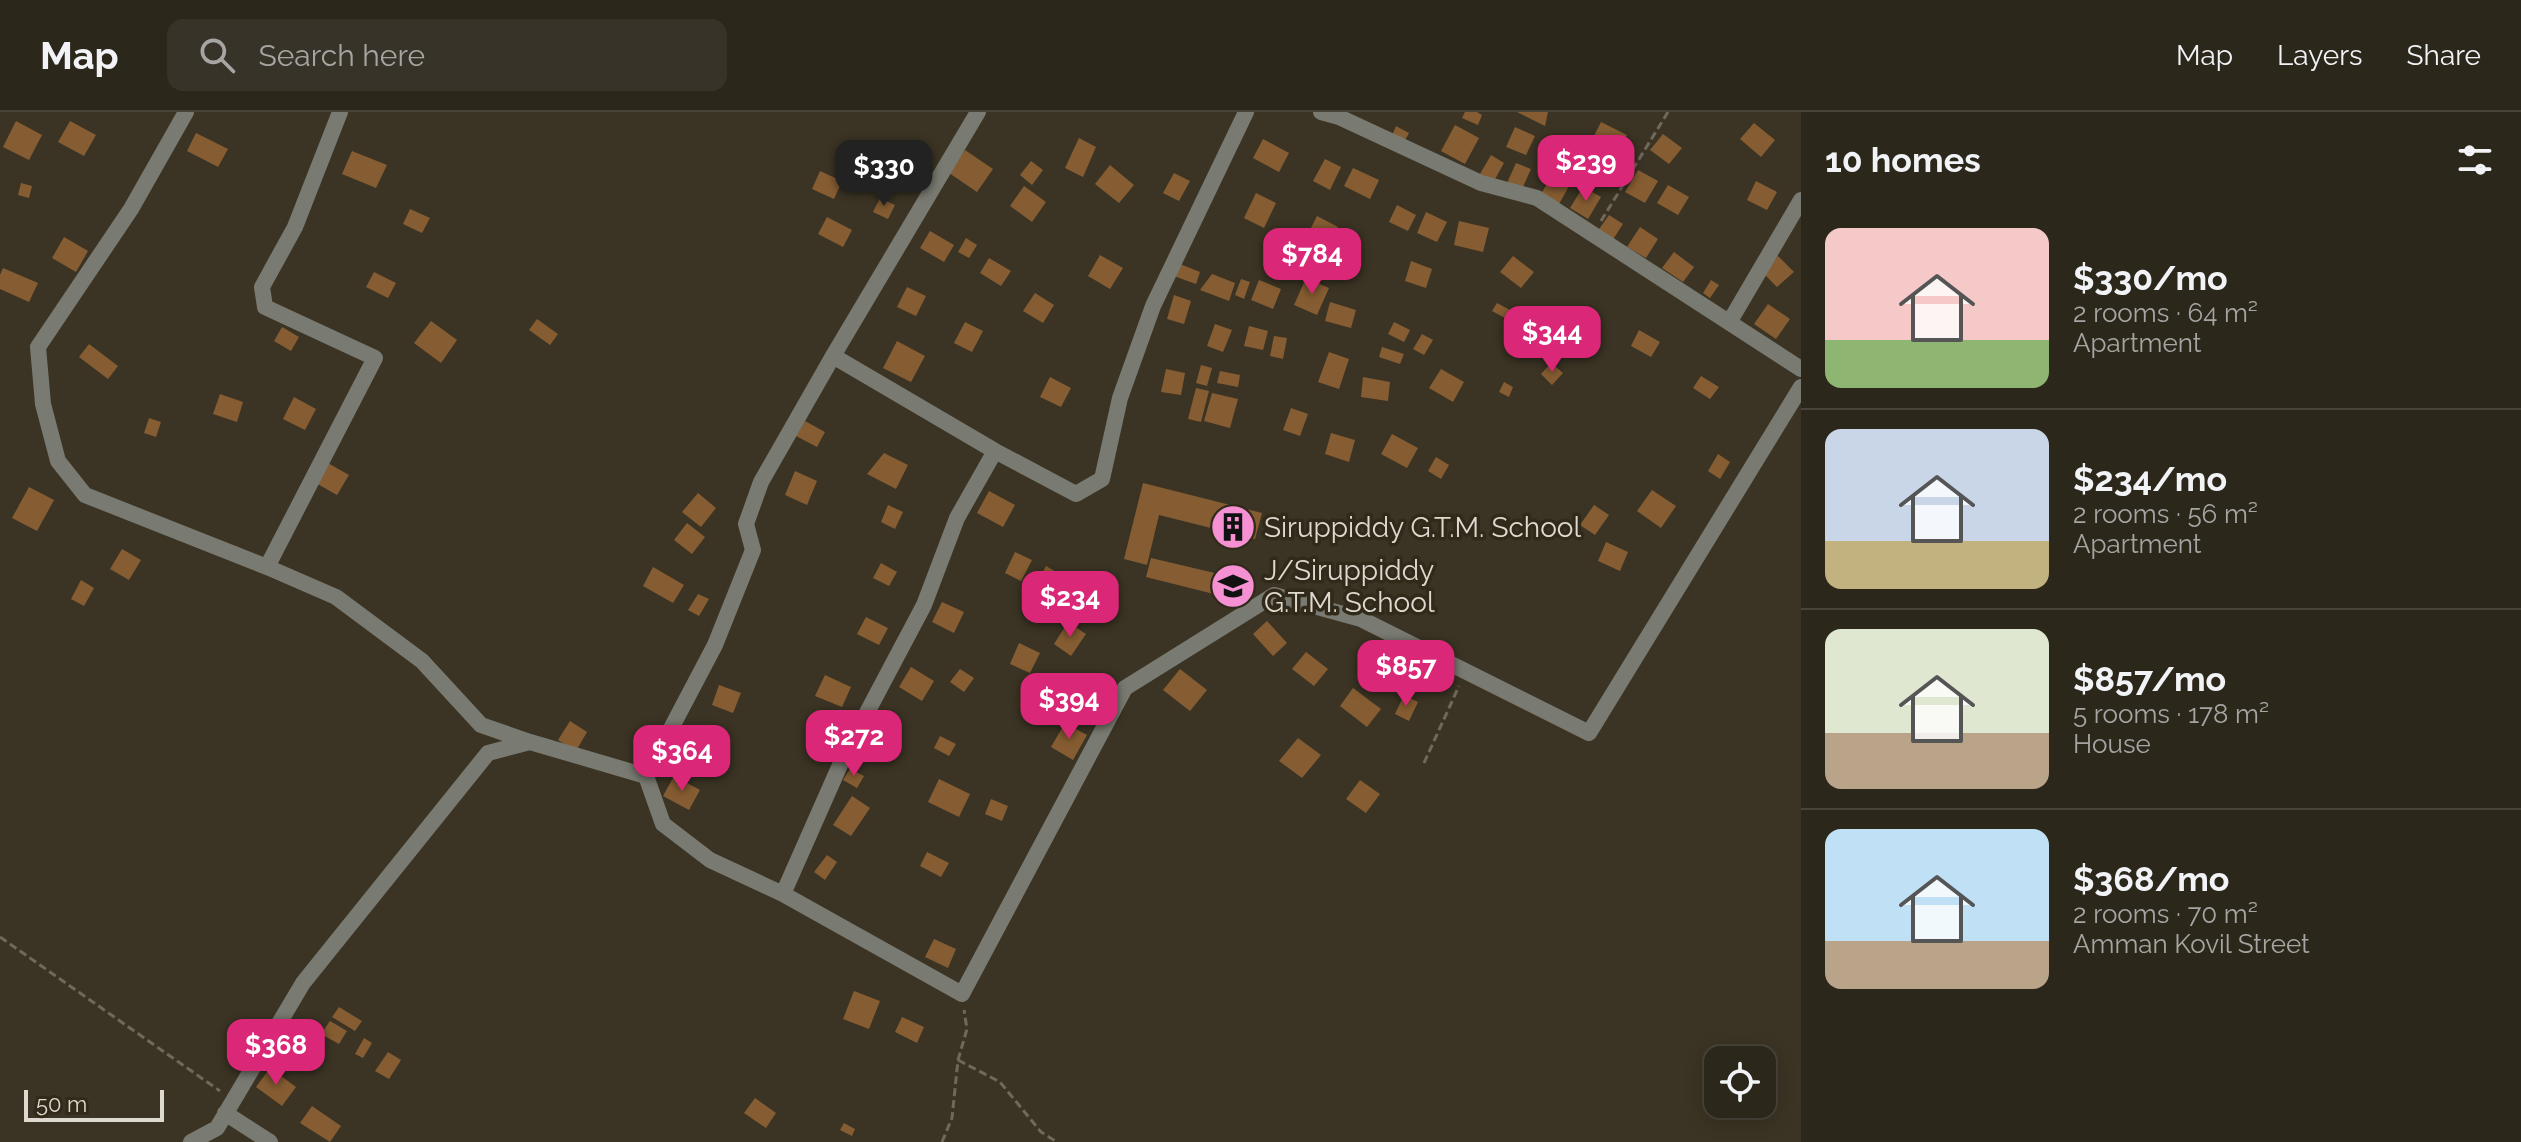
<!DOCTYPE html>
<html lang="en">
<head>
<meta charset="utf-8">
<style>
	body { margin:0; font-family:Raleway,sans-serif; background:#383328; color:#f1f3f6; height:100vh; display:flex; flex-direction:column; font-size:30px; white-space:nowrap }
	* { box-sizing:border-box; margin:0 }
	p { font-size:26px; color:#a6a5a3 }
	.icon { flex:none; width:44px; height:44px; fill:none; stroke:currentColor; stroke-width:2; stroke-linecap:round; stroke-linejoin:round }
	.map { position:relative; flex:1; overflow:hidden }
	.panel { display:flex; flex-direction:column; background:#2c271b; width:720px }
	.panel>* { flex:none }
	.fabs { position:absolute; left:1704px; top:934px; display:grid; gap:16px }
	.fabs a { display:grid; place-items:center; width:72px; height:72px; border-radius:16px; background:#2c271b; box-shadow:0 4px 20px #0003,0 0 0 2px #48443a; font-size:40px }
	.scale { position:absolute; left:24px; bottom:20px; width:140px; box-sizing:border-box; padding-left:8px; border:4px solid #ddd9cf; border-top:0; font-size:22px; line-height:28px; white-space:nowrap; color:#ddd9cf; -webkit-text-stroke:6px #312a1a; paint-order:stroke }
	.price { position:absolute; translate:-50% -68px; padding:0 18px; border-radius:16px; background:#db2777; color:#fff; font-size:26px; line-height:52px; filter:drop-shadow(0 2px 4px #0008) }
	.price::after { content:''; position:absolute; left:50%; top:48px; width:24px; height:18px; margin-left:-12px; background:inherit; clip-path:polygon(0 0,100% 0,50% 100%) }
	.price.current { background:#222; color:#fff }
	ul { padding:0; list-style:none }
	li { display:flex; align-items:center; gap:24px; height:200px; padding:0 24px }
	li+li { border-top:2px solid #48443a }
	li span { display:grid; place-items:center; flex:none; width:224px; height:160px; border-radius:16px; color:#555 }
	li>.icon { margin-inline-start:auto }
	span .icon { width:96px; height:96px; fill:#fffc; stroke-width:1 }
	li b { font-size:34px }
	h2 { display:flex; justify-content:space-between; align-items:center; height:96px; padding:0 24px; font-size:34px }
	header { display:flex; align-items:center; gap:48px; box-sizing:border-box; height:112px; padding:0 40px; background:#2c271b; border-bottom:2px solid #48443a }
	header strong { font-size:38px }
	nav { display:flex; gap:44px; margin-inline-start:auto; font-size:28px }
	.search { width:560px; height:72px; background:#383328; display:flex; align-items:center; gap:20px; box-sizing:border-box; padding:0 28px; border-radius:16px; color:#a6a5a3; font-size:30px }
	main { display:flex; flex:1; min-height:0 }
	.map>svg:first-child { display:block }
	.building { fill:#865d32 }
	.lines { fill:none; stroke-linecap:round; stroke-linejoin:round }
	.path { stroke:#6f695b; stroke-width:3; stroke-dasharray:8 4; stroke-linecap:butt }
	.minor { stroke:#797a71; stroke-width:16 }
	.labels { text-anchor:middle; stroke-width:7; stroke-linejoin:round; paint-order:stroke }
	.poi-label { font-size:28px; fill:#ddd9cf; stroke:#312a1a; text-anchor:start }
</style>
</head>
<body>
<header>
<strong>Map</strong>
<div class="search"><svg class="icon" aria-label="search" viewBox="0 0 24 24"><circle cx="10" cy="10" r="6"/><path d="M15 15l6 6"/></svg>Search here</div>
<nav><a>Map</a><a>Layers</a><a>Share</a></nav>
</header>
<main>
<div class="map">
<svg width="1801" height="1030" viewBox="0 0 1801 1030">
	<rect width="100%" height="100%" fill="#3b3424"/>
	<path class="building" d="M1465,0H1477L1482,3L1478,13L1462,6Z
		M1517,0H1548L1545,14Z
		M16,9L42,23L29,48L3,35Z
		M70,9L96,23L84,44L58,30Z
		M1601,10L1627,23L1613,49L1588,36Z
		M1754,11L1775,28L1761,45L1740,27Z
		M1455,13L1479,26L1465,52L1441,39Z
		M1396,14L1409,21L1403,32L1391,26Z
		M1515,15L1535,24L1526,43L1506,35Z
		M196,21L228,37L218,55L187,39Z
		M1663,22L1682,36L1669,52L1650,38Z
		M1079,26L1096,35L1083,65L1065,56Z
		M1263,27L1289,41L1279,60L1253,46Z
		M965,38L993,57L977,80L949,61Z
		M352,39L387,53L376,76L342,62Z
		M1491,43L1504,51L1494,69L1480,62Z
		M1325,47L1341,55L1330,78L1313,69Z
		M1031,49L1043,58L1032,73L1020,63Z
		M1516,51L1531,57L1522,77L1507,71Z
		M1110,53L1134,73L1119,91L1095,72Z
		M1353,56L1379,68L1370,87L1344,74Z
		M1638,58L1658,69L1645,91L1625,80Z
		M820,59L842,69L834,87L812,77Z
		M1554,60L1572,69L1559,92L1541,82Z
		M1174,61L1190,69L1179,89L1163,81Z
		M1756,69L1777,80L1767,98L1747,88Z
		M21,71L32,74L29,86L18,83Z
		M1668,73L1689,85L1678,103L1657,91Z
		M1024,74L1046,90L1032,110L1010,94Z
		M1583,75L1601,85L1588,107L1570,96Z
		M1256,81L1276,91L1264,116L1244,106Z
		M880,86L895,93L888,107L873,100Z
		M1397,93L1416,103L1408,119L1389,110Z
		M410,97L430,106L422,121L403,112Z
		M1426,100L1447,110L1437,130L1417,121Z
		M1609,103L1623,112L1612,129L1597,120Z
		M1317,104L1338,115L1329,135L1307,124Z
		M827,105L852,118L843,135L818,122Z
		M1459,109L1489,116L1483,140L1454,133Z
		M1640,115L1658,127L1646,146L1627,135Z
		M930,119L954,133L944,150L920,136Z
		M64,125L88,139L76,160L52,146Z
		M966,126L977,133L969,146L958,140Z
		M1674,140L1694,155L1683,170L1662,156Z
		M1100,143L1123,156L1110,177L1088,164Z
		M1513,144L1534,160L1521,176L1500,160Z
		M1778,144L1794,160L1777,175L1762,160Z
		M989,146L1011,159L1001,174L980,161Z
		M1411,149L1432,157L1426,176L1405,169Z
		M1180,152L1200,160L1196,172L1171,163Z
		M3,156L38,171L29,190L0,177V163Z
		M374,160L396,171L388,186L366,175Z
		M1212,162L1235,171L1229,189L1200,178Z
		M1306,166L1329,176L1317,203L1294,193Z
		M1241,167L1250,170L1244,187L1235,183Z
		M1259,168L1281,177L1273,197L1251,188Z
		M1711,168L1719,173L1710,186L1703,181Z
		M907,175L926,184L916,204L897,195Z
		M1035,181L1054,193L1043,211L1023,199Z
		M1174,183L1191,189L1184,212L1167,207Z
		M1330,190L1356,198L1351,216L1325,209Z
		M1497,191L1510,198L1505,206L1492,199Z
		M1768,192L1790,207L1776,227L1754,212Z
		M537,207L558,222L550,233L529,218Z
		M431,209L457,228L441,251L414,231Z
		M965,210L983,219L972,240L954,231Z
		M1394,210L1410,218L1404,230L1388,222Z
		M1215,212L1232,218L1223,240L1207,234Z
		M1249,214L1268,219L1263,238L1244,234Z
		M282,215L299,225L291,239L274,229Z
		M1639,218L1660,230L1651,245L1631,234Z
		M1523,219L1538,228L1528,244L1513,235Z
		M1422,222L1433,228L1424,243L1413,237Z
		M1274,224L1287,226L1283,247L1270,244Z
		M897,229L925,244L911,270L883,256Z
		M89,232L118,254L108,267L79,245Z
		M1382,235L1404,242L1400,252L1379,245Z
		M1329,240L1349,247L1339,277L1318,270Z
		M1551,251L1563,261L1552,273L1541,262Z
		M1201,253L1212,256L1207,274L1196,271Z
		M1166,257L1185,261L1181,283L1161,280Z
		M1441,257L1464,270L1453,290L1429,276Z
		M1220,259L1240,263L1238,275L1217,271Z
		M1701,264L1719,275L1710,287L1693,276Z
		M1050,265L1071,276L1061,295L1040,285Z
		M1363,265L1390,270L1388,289L1361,285Z
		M1504,270L1513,275L1509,285L1499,280Z
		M1196,276L1209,279L1201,310L1188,307Z
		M1212,281L1238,287L1230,316L1204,309Z
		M220,282L243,290L237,310L213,302Z
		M294,285L316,297L305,318L283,307Z
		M1291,296L1308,302L1300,324L1283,318Z
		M149,306L161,310L156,325L144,321Z
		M805,309L825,320L817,335L796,324Z
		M1331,321L1355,328L1349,350L1325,342Z
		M1392,322L1418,336L1407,356L1381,342Z
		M884,341L908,353L896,377L867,362Z
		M1718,342L1730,350L1720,367L1708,359Z
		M1436,345L1449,353L1441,367L1428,359Z
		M326,350L349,363L337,383L314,370Z
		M795,359L817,369L807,393L785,383Z
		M1143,371L1262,401L1255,427L1159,403L1147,453L1124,447Z
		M29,375L54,388L37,419L12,406Z
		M1652,378L1676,394L1661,416L1637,399Z
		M989,379L1015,393L1003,415L977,401Z
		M698,381L716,396L701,415L682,400Z
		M888,393L903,400L895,417L881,410Z
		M1594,393L1609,403L1595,423L1580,413Z
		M687,411L705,425L692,442L674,428Z
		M1606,430L1628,440L1620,459L1598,449Z
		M122,437L141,448L129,468L110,457Z
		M1015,440L1032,448L1021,469L1005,461Z
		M1151,446L1219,462L1214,482L1146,465Z
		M881,451L897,460L889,474L873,466Z
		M1046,454L1058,461L1046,480L1035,474Z
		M653,455L684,473L673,491L643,474Z
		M81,468L94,476L84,494L71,487Z
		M698,482L709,487L699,504L688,498Z
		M942,490L964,500L954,521L932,510Z
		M866,505L888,516L879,533L857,522Z
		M1267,509L1287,531L1273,544L1253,522Z
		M1068,510L1086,522L1071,544L1054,532Z
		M1019,531L1040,541L1030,561L1010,552Z
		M1306,540L1328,557L1314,574L1292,557Z
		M911,555L934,569L922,589L899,575Z
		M960,557L974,566L964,580L950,570Z
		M1180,557L1207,578L1190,599L1163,578Z
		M825,563L851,575L842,595L815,584Z
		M719,573L741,581L733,601L712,593Z
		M1353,576L1381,597L1367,615L1340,594Z
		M1404,583L1418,590L1409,609L1395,602Z
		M570,609L587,620L576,639L558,628Z
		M1065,611L1087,623L1073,648L1051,635Z
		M687,617L704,624L695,646L678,639Z
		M940,624L956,632L949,644L934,636Z
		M1298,626L1321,643L1302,666L1279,649Z
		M859,634L871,641L866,650L854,644Z
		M850,657L864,664L857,676L843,668Z
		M674,664L700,678L689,698L663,684Z
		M939,667L970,682L959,705L928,690Z
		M1360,668L1380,682L1366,701L1346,687Z
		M852,684L870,696L851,724L833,713Z
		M991,687L1008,694L1002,709L985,702Z
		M927,740L949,751L941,765L920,754Z
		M827,743L837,750L825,768L814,760Z
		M934,827L956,837L948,856L925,845Z
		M854,879L880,889L869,917L843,907Z
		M339,895L362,909L355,919L332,905Z
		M902,905L924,915L917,931L895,920Z
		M330,909L347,919L339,932L321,922Z
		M364,926L372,931L363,946L355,942Z
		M388,940L401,948L389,967L375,959Z
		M270,956L296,975L282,994L256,975Z
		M755,986L776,1001L766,1016L744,1001Z
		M312,994L341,1014L330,1030L300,1011Z
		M844,1011L855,1017L852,1024L840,1018Z"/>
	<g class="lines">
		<path class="path" d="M1601,109L1668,0
			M1424,651L1459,574
			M0,825L220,979
			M958,948L1000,970L1041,1020L1057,1030
			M942,1030L952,1006L958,948L967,917L964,898"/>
		<path class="minor" d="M186,0L131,97L38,235L43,292L58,349L85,383L267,455L336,485L422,549L481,613L530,630
			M1321,0L1339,5L1481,71L1537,86L1801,257
			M1730,209L1801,88
			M833,244L995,339L1076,382L1102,367L1120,286L1153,194L1246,0
			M267,455L375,246L265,195L262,175L295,115L340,0
			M646,664L715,533L753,438L746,412L761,370L833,244L978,0
			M783,782L844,644L924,493L957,406L995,339
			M225,1001L270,1030
			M191,1030L217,1016L303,871L488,641L530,630L646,664L663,712L710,748L783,782L962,882L1125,576L1274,483L1361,507L1589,621L1801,275"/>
	</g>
	<defs>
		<g id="building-disc" transform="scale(2.3)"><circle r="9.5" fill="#f591d2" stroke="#312a1a"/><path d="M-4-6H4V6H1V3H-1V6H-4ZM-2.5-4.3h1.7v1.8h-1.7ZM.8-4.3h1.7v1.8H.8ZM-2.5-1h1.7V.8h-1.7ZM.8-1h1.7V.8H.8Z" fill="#111"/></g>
		<g id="school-disc" transform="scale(2.3)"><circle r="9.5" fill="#f591d2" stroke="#312a1a"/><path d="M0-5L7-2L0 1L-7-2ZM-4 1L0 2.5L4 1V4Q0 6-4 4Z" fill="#111"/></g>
	</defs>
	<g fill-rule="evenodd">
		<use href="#building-disc" x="1233" y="415"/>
		<use href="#school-disc" x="1233" y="474"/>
	</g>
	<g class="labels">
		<g class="poi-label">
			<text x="1264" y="425">Siruppiddy G.T.M. School</text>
			<text x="1264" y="468">J/Siruppiddy<tspan x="1264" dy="32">G.T.M. School</tspan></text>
		</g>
	</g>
</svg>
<div class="fabs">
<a><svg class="icon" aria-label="locate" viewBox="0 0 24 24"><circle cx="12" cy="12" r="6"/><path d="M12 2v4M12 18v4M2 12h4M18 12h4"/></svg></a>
</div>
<div class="scale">50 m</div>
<b class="price" style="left:1586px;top:91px">$239</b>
<b class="price current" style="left:884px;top:96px">$330</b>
<b class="price" style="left:1312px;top:184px">$784</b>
<b class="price" style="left:1552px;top:262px">$344</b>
<b class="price" style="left:1070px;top:527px">$234</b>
<b class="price" style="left:1406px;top:596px">$857</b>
<b class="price" style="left:1069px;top:629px">$394</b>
<b class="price" style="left:854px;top:666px">$272</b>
<b class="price" style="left:682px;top:681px">$364</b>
<b class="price" style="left:276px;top:975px">$368</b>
</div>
<section class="panel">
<h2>10 homes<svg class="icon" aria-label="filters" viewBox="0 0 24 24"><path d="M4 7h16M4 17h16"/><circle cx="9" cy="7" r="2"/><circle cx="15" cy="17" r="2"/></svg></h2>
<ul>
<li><span style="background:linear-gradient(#f6c9c9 70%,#8fb573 0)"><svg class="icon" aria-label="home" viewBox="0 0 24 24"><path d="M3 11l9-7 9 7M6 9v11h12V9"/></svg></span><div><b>$330/mo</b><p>2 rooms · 64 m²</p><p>Apartment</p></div></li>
<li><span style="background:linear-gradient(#c9d6e8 70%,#c2b280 0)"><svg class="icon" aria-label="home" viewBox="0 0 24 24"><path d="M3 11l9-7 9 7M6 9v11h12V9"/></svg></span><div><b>$234/mo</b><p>2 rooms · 56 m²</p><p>Apartment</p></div></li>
<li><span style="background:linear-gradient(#dfe7d0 65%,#b9a48a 0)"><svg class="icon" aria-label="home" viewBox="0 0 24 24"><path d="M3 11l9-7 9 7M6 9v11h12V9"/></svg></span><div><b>$857/mo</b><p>5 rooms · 178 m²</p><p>House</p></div></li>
<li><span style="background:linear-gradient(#bfe0f5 70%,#b9a48a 0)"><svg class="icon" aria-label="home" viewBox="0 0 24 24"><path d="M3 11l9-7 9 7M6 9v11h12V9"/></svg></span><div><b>$368/mo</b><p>2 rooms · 70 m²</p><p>Amman Kovil Street</p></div></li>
</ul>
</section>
</main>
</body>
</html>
